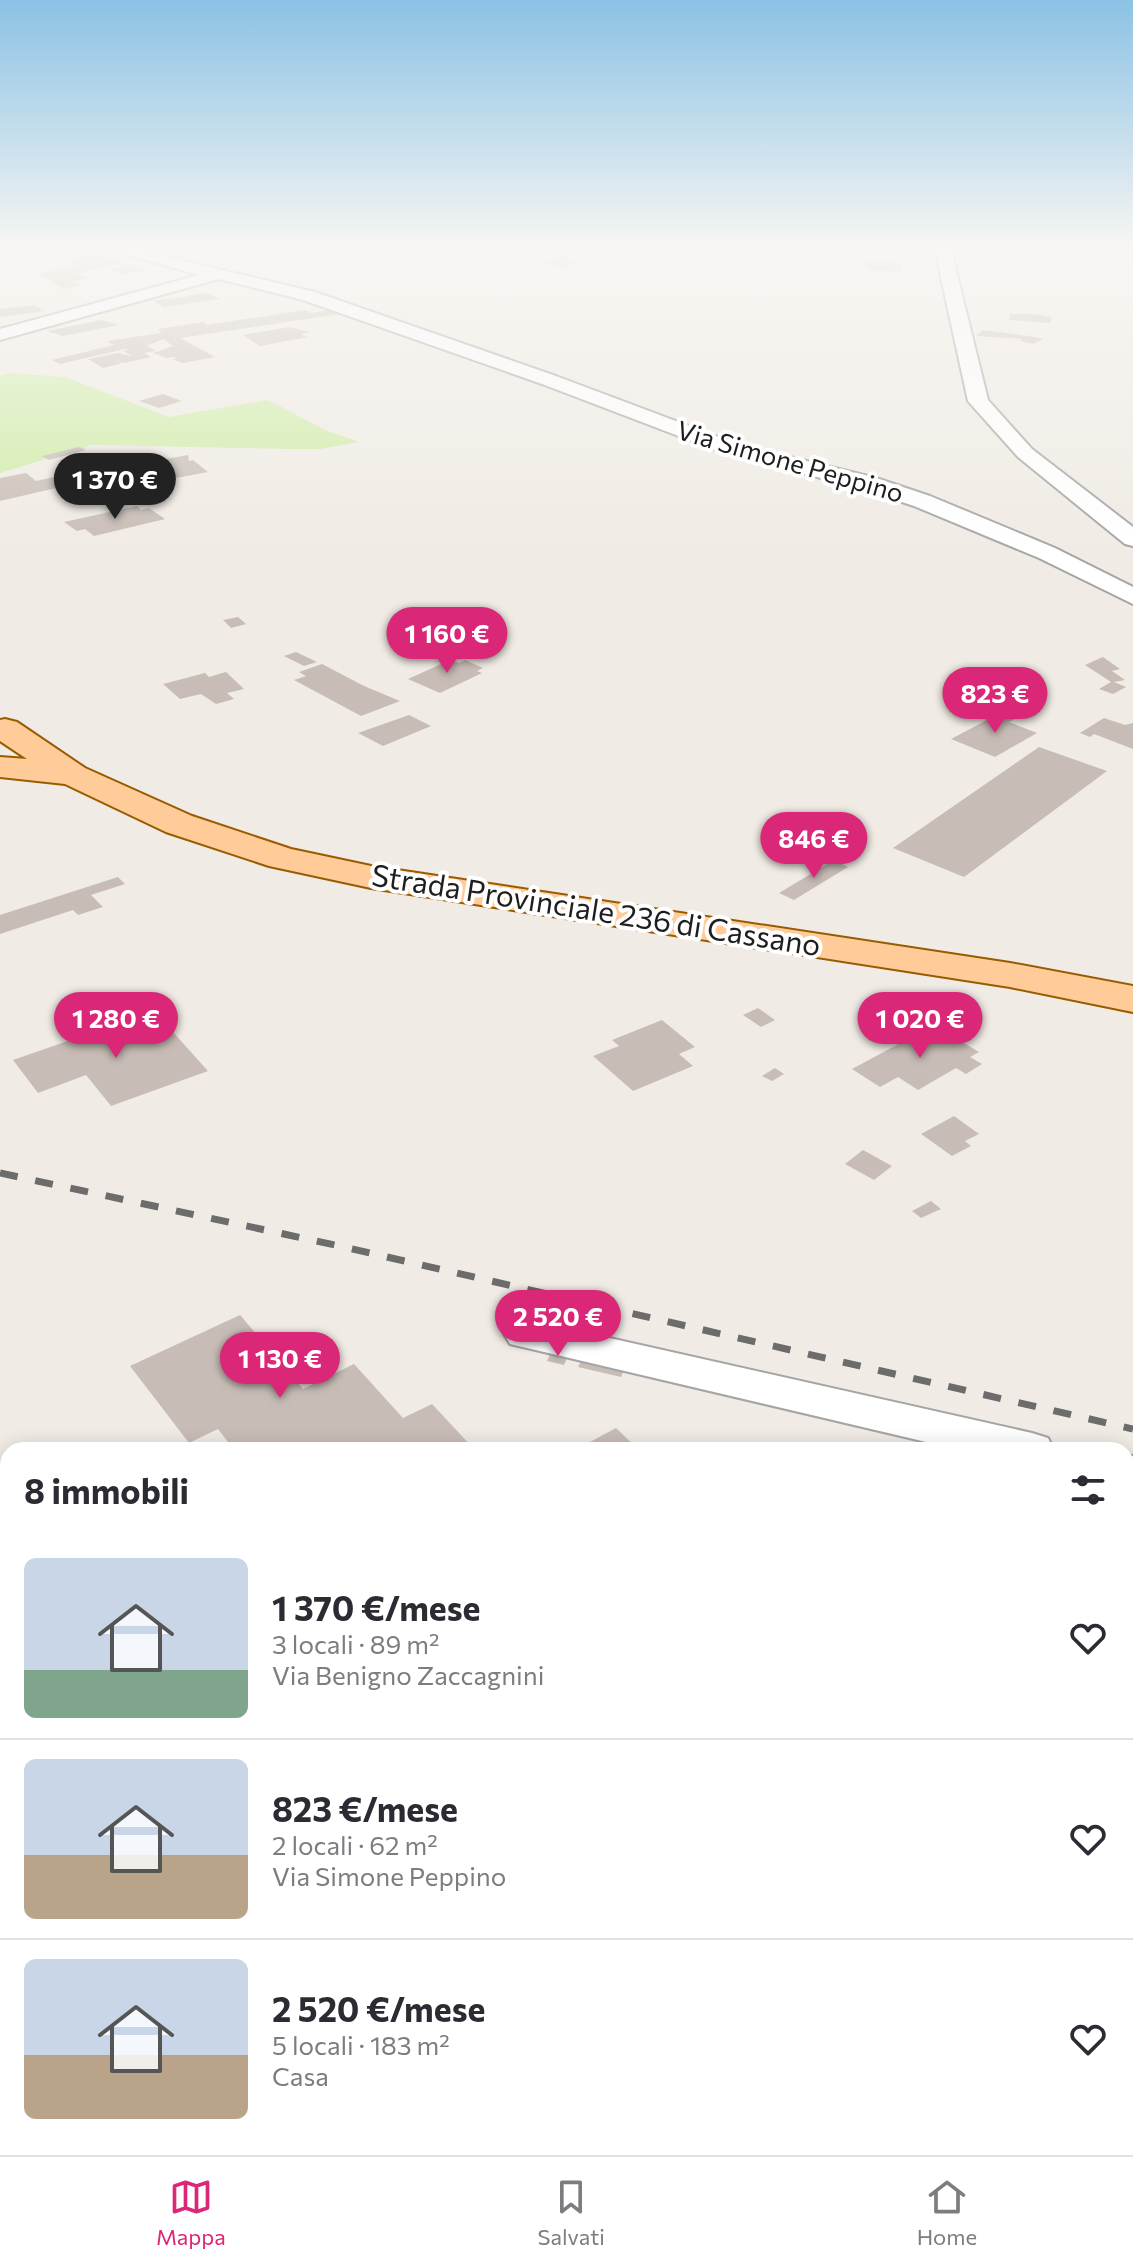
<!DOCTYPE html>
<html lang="it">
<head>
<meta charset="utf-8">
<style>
	body { margin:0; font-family:Commissioner,sans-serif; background:#f2f2f3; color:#2b2b33; height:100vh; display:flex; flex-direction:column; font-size:30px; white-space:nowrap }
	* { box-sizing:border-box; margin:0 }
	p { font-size:26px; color:#7c7c81 }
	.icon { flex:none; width:44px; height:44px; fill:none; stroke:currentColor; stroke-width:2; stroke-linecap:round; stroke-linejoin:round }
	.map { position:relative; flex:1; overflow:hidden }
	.details { position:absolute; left:0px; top:1442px; width:1134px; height:714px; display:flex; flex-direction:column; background:#fff; border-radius:24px 24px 0 0; box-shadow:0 4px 20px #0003 }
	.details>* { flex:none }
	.price { position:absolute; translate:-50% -68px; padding:0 18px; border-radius:28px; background:#db2777; color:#fff; font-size:26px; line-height:52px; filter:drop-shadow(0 2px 4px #0008) }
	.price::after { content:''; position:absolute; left:50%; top:48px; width:24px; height:18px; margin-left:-12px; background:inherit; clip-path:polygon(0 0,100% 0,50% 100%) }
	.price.on { background:#222; color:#fff }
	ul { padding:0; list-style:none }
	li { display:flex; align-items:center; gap:24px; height:200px; padding:0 24px }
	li+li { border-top:2px solid #e1e1e2 }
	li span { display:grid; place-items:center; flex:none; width:224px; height:160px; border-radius:12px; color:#555 }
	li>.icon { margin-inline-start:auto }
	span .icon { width:96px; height:96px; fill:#fffc; stroke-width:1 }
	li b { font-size:34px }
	h2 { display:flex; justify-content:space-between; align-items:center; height:96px; padding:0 24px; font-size:34px }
	.tab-bar { display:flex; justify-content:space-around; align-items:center; height:112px; border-top:2px solid #e1e1e2; background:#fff; font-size:22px; color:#7c7c81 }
	.tab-bar a { display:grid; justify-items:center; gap:4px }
	.tab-bar .on { color:#db2777 }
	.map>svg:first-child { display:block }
	.grass { fill:#ceeda6 }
	.building { fill:#c8bdb6 }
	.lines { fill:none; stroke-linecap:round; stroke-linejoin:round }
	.minor-casing { stroke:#a5a5a5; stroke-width:4 }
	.major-casing { stroke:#985b00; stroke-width:4 }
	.minor { fill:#fff; fill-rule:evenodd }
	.major { fill:#fc9; fill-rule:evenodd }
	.rail { stroke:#6c6c6c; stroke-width:7; stroke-dasharray:18 18; stroke-linecap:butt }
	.labels { text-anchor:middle; stroke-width:8; stroke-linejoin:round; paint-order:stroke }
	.far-street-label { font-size:26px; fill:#1e1e1e; stroke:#fff }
	.street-label { font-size:30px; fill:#1e1e1e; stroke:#fff }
</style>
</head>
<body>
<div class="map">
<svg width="1133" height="2155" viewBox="0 0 1133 2155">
	<rect width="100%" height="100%" fill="#f0ebe4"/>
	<path class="grass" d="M10,373L65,377L169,417L268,400L325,430L359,442L320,449H289L91,445L0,473V376Z"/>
	<path class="building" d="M0,250L24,252L69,251L32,260L12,255L0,258Z
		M568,250L579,254L561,258L544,252Z
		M93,254L128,261L77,274L89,278L72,282L81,285L64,289L38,274L77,265L65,261Z
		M566,257L578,261L565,267L540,264Z
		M864,260L900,261L903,271L866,270Z
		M131,264L150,270L126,274L109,269Z
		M207,293L220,299L164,307L153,301Z
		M34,305L45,311L0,317V309Z
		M337,309L347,313L180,338L215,357L183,363L172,359L178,358L175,357L166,358L153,353L173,346L163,339L147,346L156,351L144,353L151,357L124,363L113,359L122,363L103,368L88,359L118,353L132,356L123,351L128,350L125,349L60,364L52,360L114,345L107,341L161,333L158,329L203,322L207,325L306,310L311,313Z
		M1010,314H1034L1052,317L1050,323L1009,320Z
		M102,320L119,325L63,336L47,331Z
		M290,327L310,332L301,334L308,337L260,346L243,335Z
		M983,330L1029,336L1044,339L1033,344L1020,341L1022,339L976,336Z
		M163,394L182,401L159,408L139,401Z
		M79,447L86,450L49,460L42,456Z
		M188,455L189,461L193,460L208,472L160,481L144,463Z
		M26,473L36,481L63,475L68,479L91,473L108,476L0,501V478Z
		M137,506L141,510L149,508L165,519L94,536L85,529L77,531L64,522Z
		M238,617L246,624L231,628L223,620Z
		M296,652L317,662L304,666L284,656Z
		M1103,657L1120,669L1112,671L1125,680L1114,682L1126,687L1113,694L1099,689L1111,682L1085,665Z
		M450,660L459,663L465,660L483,668L477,671L482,673L440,693L408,679Z
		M322,664L364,686L400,701L361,716L294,680L306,676L299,672Z
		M226,672L244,689L227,693L234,699L216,704L201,694L180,699L163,684L205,673L209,677Z
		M1002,712L1017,718L1009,722L1037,733L995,757L951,739Z
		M409,715L431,726L383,746L358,733Z
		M1104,718L1125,725L1133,723V749L1094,734L1090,737L1080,733Z
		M1039,747L1107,771L964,877L893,848Z
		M834,860L848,867L794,900L779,893Z
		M118,877L125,884L91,895L103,907L78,915L73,910L0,934V915Z
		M758,1008L775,1020L761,1027L743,1015Z
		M154,1011L208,1071L111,1106L86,1075L38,1093L13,1060Z
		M662,1020L695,1047L679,1054L693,1066L633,1091L593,1056L619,1046L612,1040Z
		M934,1025L979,1052L970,1057L982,1064L966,1074L956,1068L918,1090L898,1077L880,1087L852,1069Z
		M775,1068L784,1074L772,1081L762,1076Z
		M954,1116L979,1134L965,1141L971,1146L952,1156L921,1134Z
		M863,1150L892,1166L874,1180L845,1164Z
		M931,1201L941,1209L921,1218L912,1211Z
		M240,1315L303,1389L354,1364L403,1418L432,1404L475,1450H234L218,1429L189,1443L130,1366Z
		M552,1350L569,1354L564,1365L547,1361Z
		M583,1357L625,1368L621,1377L578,1367Z
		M616,1428L639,1450H575Z
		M1133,1550V1657L1126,1663V1556Z
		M681,2148H727L732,2155H686Z"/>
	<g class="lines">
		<g class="minor-casing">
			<path id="minor" d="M110,250H138L315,292L556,376L737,444L876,478L930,496L1055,548L1133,587V604L1039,558L914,506L860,488L723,453L542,384L303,300L219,279L0,340V329L199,275Z
				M935,250H951L988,400L1032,449L1133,527V546L1125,544L1018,457L968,401Z
				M525,1319L1032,1433L1048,1438L1054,1450H960L510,1344L504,1334L510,1324Z
				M1126,1455L1133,1456V1490L1126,1489Z
				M1133,1871V1926L1126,1929V1874Z
				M839,2148H905L902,2155H836Z"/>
		</g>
		<g class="major-casing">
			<path id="major" d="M5,719L17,722L85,768L192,816L291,849L371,866L1010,963L1133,986V1012L1010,987L371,888L269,866L166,832L65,784L0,777V757L27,759L0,741V720Z"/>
		</g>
		<use href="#minor" class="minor"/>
		<use href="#major" class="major"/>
		<path class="rail" d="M0,1173L335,1245L1133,1429"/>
	</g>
	<linearGradient id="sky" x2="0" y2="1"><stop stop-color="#8bc2e5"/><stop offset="0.45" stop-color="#f8f6f3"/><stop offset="1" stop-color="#f8f6f3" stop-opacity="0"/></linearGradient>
	<rect width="1133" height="552" fill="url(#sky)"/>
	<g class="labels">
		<g class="far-street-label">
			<text transform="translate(790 462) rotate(16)" y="9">Via Simone Peppino</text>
		</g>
		<g class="street-label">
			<text transform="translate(596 911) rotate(9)" y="10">Strada Provinciale 236 di Cassano</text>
		</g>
	</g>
</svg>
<b class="price on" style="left:115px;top:521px">1 370 €</b>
<b class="price" style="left:447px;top:675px">1 160 €</b>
<b class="price" style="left:995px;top:735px">823 €</b>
<b class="price" style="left:814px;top:880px">846 €</b>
<b class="price" style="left:116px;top:1060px">1 280 €</b>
<b class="price" style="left:920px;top:1060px">1 020 €</b>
<b class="price" style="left:558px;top:1358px">2 520 €</b>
<b class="price" style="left:280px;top:1400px">1 130 €</b>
<section class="details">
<h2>8 immobili<svg class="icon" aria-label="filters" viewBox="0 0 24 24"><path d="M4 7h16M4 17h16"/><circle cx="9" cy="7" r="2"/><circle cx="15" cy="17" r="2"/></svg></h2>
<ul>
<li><span style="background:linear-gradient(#c9d6e8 70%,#7fa58c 0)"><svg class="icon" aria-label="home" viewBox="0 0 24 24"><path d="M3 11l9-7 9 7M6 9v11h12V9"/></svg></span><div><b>1 370 €/mese</b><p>3 locali · 89 m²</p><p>Via Benigno Zaccagnini</p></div><svg class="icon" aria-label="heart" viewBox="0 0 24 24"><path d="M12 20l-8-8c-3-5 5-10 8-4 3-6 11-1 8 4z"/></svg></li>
<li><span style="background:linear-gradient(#c9d6e8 60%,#b9a48a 0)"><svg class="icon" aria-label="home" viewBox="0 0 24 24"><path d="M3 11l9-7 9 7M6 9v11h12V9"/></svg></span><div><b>823 €/mese</b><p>2 locali · 62 m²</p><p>Via Simone Peppino</p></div><svg class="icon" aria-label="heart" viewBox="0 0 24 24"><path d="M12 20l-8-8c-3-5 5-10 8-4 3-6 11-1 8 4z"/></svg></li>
<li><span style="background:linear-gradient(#c9d6e8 60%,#b9a48a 0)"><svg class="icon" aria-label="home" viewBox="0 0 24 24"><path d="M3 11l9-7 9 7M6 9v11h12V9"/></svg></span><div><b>2 520 €/mese</b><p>5 locali · 183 m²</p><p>Casa</p></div><svg class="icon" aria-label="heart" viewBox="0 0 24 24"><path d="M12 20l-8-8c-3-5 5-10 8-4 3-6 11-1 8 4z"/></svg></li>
</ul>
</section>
</div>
<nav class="tab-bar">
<a class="on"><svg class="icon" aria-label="map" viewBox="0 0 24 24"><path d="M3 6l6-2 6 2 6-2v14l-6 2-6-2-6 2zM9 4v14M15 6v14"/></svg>Mappa</a>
<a><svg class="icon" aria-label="saved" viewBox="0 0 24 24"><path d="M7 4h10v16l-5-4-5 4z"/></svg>Salvati</a>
<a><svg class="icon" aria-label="home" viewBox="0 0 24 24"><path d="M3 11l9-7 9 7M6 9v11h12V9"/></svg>Home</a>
</nav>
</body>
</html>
